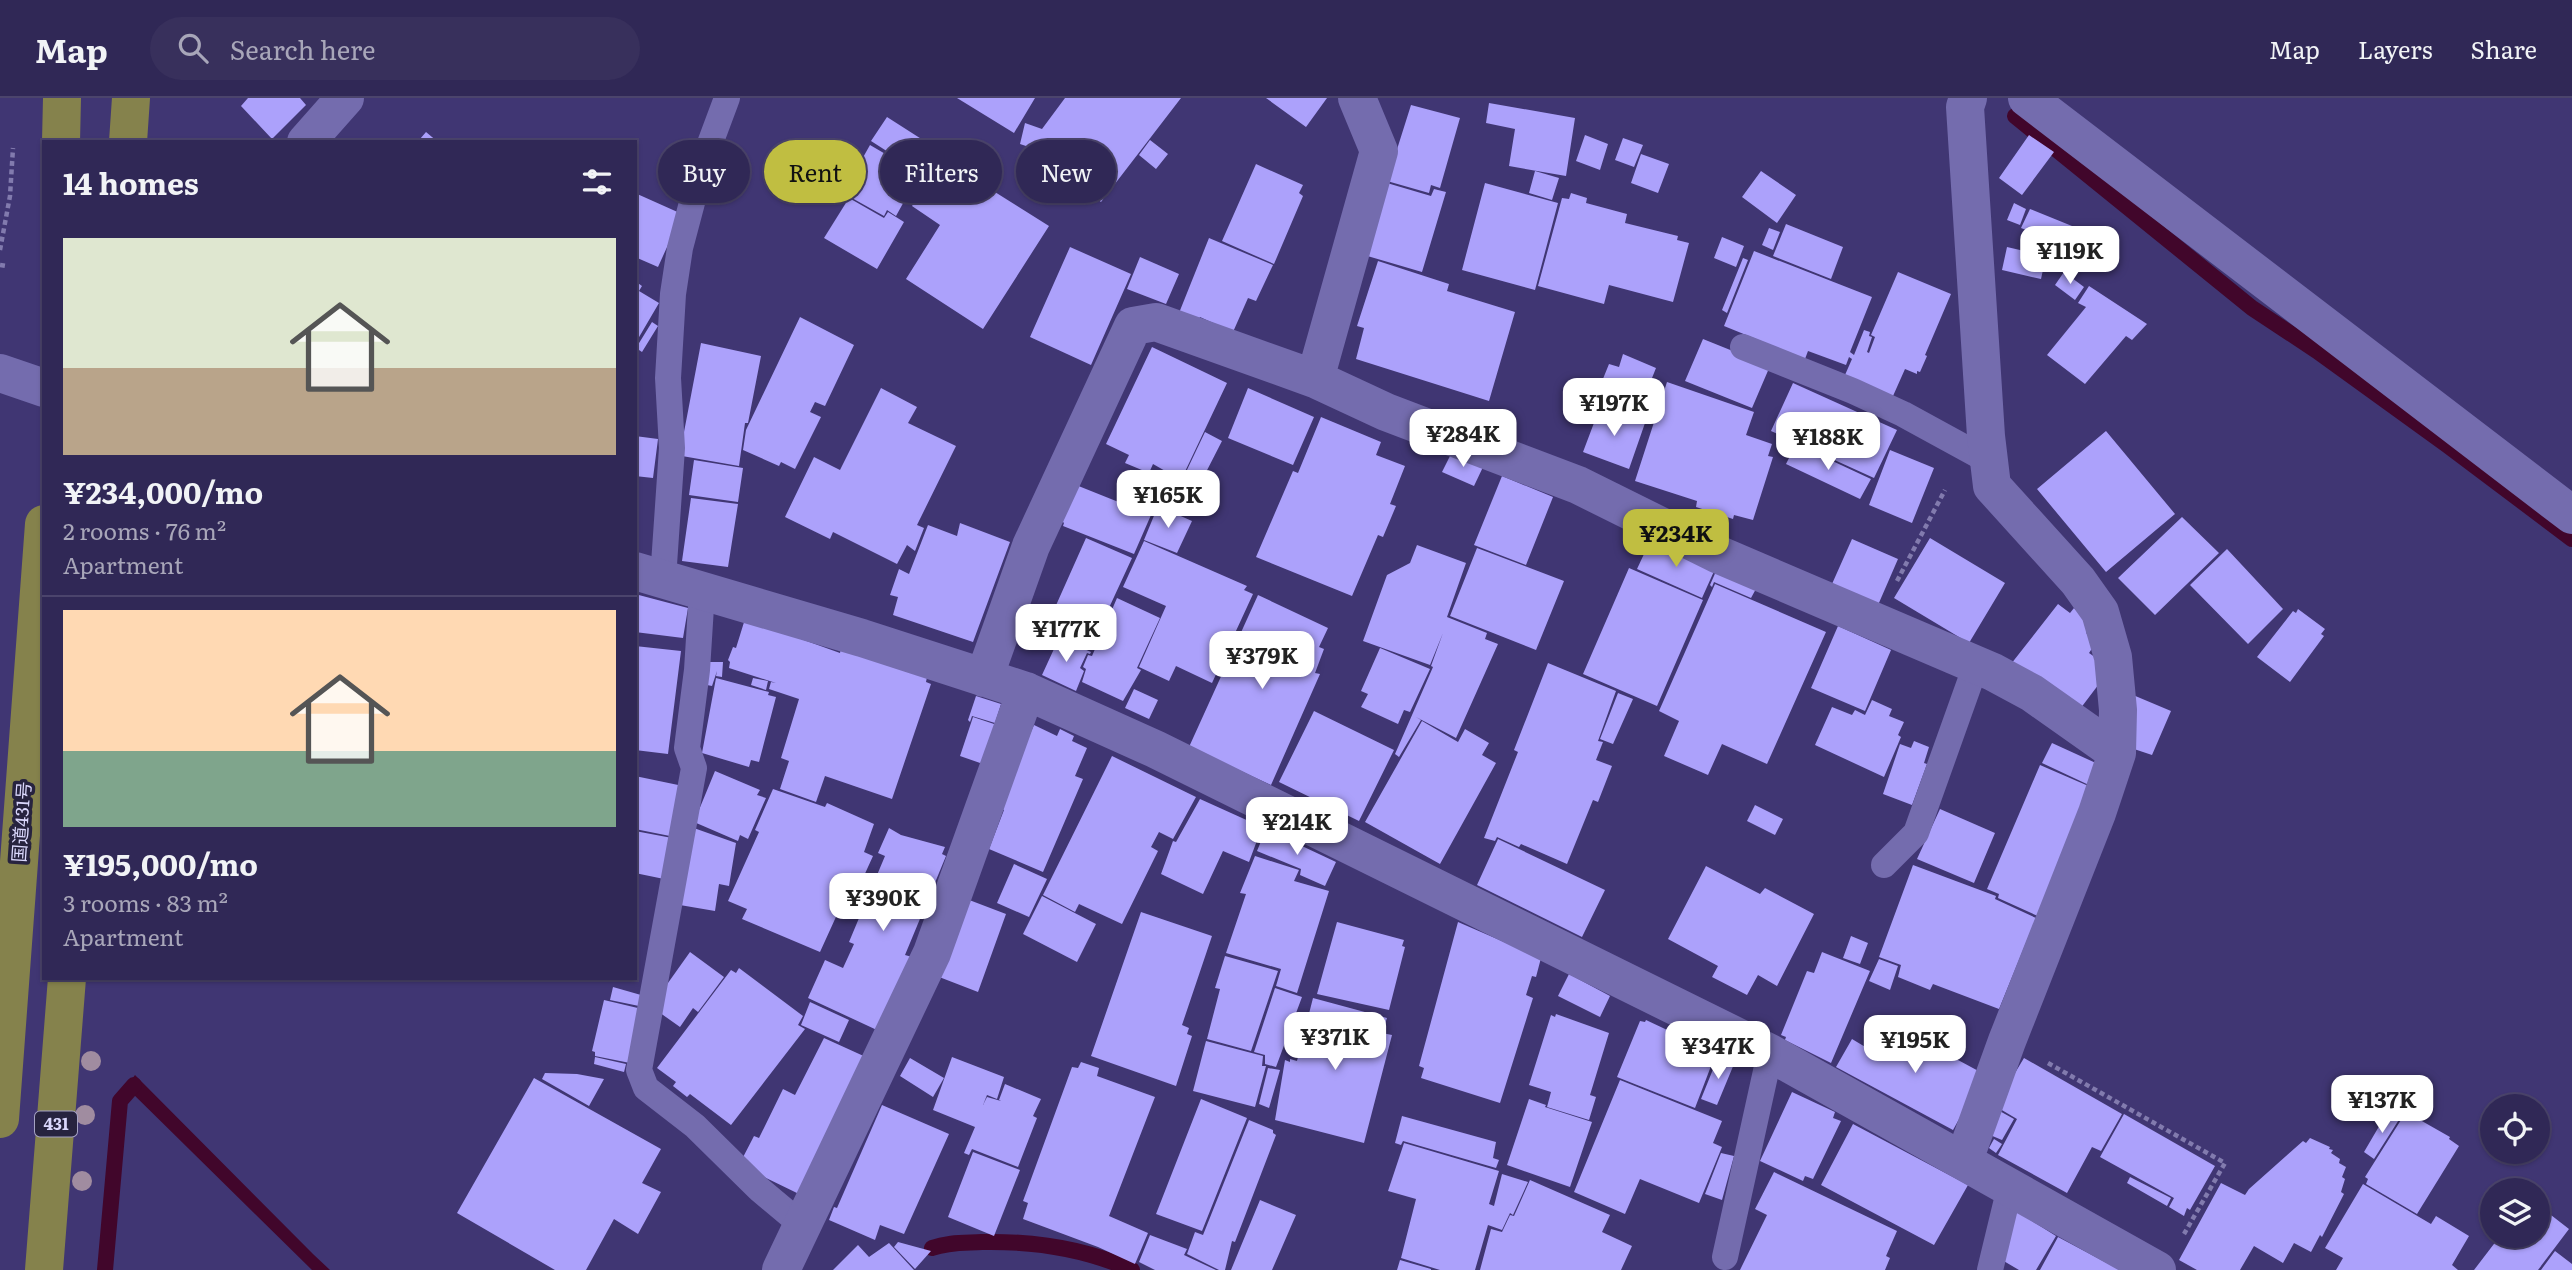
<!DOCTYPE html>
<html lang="en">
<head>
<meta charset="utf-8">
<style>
	body { margin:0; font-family:Literata,"Noto Sans JP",serif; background:#38305c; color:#f1f3f6; height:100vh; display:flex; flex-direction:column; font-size:26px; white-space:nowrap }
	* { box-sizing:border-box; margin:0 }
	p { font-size:23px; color:#a8a6b9 }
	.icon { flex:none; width:38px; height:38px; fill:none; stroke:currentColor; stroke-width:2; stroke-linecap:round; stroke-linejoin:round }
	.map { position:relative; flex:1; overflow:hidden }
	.drawer { position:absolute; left:42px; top:42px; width:595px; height:840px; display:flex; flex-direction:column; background:#302856; border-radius:0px; box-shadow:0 2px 5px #0004,0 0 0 2px #4b446c }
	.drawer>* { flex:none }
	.hud { position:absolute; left:658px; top:42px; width:665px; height:63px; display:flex; gap:14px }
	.controls { position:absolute; left:2480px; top:996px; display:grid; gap:14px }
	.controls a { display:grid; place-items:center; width:70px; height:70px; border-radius:50%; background:#302856; box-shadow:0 2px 5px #0004,0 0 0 2px #4b446c; font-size:35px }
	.price { position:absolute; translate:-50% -60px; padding:0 16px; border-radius:14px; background:#fff; color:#222; font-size:23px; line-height:46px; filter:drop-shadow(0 2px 4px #0008) }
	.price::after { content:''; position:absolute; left:50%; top:42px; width:21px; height:16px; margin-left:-10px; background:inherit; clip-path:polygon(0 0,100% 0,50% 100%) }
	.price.current { background:#c0be41; color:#111 }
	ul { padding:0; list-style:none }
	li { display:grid; align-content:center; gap:14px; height:371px; padding:0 21px }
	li+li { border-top:2px solid #4b446c }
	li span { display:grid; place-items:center; height:217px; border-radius:0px; color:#555 }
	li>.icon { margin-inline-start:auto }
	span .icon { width:126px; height:126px; fill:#fffc; stroke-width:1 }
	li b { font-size:30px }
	h2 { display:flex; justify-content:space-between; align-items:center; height:84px; padding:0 21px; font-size:30px }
	.pill { padding:0 24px; border-radius:32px; background:#302856; box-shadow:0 2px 5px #0004,0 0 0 2px #4b446c; font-size:24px; line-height:63px }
	.pill.current { background:#c0be41; color:#111 }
	header { display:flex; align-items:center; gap:42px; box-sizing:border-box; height:98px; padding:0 35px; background:#302856; border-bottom:2px solid #4b446c }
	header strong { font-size:33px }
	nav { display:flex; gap:38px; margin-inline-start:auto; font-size:24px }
	.search { width:490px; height:63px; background:#38305c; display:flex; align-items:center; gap:18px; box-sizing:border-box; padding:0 24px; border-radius:38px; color:#a8a6b9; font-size:26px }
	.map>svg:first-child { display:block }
	.water { fill:#41062b }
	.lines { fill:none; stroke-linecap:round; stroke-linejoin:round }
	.stream { stroke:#41062b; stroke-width:16 }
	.building { fill:#aca1fb }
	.path { stroke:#827bae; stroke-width:4.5; stroke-dasharray:5 3.5; stroke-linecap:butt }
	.service { stroke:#746cae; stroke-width:26 }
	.minor { stroke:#746cae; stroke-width:38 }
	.trunk { stroke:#85824c; stroke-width:38 }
	.tree { fill:#a08ca0 }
	.labels { text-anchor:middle; stroke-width:7; stroke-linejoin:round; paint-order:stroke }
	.shield { fill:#27233f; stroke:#a5a2c4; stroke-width:2 }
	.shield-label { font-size:16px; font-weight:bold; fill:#dbd8fd }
	.street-label { font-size:18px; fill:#dbd8fd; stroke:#27233f }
</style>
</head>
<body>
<header>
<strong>Map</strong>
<div class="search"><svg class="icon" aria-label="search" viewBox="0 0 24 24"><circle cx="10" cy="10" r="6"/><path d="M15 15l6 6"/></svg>Search here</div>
<nav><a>Map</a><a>Layers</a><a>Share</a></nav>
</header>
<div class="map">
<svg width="2572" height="1172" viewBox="0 0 2572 1172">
	<rect width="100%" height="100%" fill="#403673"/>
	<path class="water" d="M135,977L313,1156L330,1172H312L126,989Z"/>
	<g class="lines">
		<path class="stream" d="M2015,18L2252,210L2317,253L2447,347L2572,441
			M932,1150C948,1144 965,1145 982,1144C1034,1143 1084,1150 1132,1172
			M105,1172L120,1003L134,987"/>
	</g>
	<path class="building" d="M248,0H300L306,7L272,41L241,8Z
		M957,0H1035L1014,35Z
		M1065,0H1181L1101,104L1070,79L1061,90L1041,73L1048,63L1029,49L1020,46L1025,25L1042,31Z
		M1266,0H1327L1306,29Z
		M1489,5L1575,20L1566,78L1509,68L1515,31L1486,25Z
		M1411,7L1460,20L1440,90L1431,87L1429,95L1387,83Z
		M887,19L937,51L921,75L871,43Z
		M426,34L438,44H425L420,41Z
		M1585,37L1608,46L1600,72L1576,63Z
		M2029,37L2054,54L2022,97L1999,80Z
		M1623,40L1643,47L1634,69L1615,62Z
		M1150,42L1168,56L1156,71L1139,57Z
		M870,47L911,71L909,75L917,80L896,118L887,112L884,118L843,95Z
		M939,52L981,80L979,84L1049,128L983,231L906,181L940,127L912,108L929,82L922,78Z
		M1641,56L1669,66L1658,95L1631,85Z
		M1256,66L1303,87L1299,95L1303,98L1274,166L1222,143Z
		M1535,73L1559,80L1552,102L1529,95Z
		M1761,73L1796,97L1777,125L1742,99Z
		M1387,85L1431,98L1434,91L1446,94L1422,174L1364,157Z
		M1485,85L1558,105L1535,192L1462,172Z
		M635,95L682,116L658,169L635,159Z
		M1571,95L1587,100L1586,105L1627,116L1625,125L1678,138L1677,142L1689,145L1673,204L1609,187L1604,206L1538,188L1562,100L1569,101Z
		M849,100L884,120L888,114L904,124L877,171L824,140Z
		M2014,105L2026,111L2020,127L2007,122Z
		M2030,111L2072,128L2064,147L2021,130Z
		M1786,126L1843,149L1831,181L1773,158Z
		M1769,130L1780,134L1773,152L1762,147Z
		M1722,139L1744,148L1736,169L1714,160Z
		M1209,140L1273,167L1256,203L1248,200L1233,234L1200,219L1198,222L1179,215Z
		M1070,149L1131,176L1091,267L1030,239Z
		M2007,149L2046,158L2041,181L2002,172Z
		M1754,153L1872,199L1850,254L1854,257L1864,232L1870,234L1869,238L1872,239L1867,254L1869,255L1875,239L1871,237L1898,174L1951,196L1925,257L1927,258L1920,274L1917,273V276L1905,271L1893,298L1845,277L1852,261L1849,259L1846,267L1808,253L1805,261L1724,228Z
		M1140,159L1179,176L1166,206L1127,191Z
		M1743,160L1748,162L1727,215L1722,212Z
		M1378,163L1449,186L1447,193L1515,214L1489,303L1356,261L1364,230L1357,228Z
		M2064,174L2084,189L2075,202L2055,187Z
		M635,183L642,188L639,193L659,205L635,246Z
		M2089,188L2147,226L2132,242L2126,238L2085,286L2047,257L2086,209L2078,205Z
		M800,219L854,247L825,308L815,304L810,314L821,319L795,371L781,364L779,368L743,352L746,332Z
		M652,224L658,228L642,254L636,250Z
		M1703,241L1770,268L1752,310L1685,283Z
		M701,245L761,258L748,325H745L739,368L682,358L680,355Z
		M1152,249L1227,285L1181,382L1153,366L1149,375L1125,365L1129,357L1106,346Z
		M1623,256L1656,270L1652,280L1655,282L1640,320L1594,303L1609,266L1619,269Z
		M1667,284L1754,314L1746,337L1772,346L1768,358L1773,359L1753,422L1734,417L1733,421L1696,409L1697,403L1635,383Z
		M1793,285L1897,332L1874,380L1771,333Z
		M881,290L917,309L908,325L956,348L917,427L924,430L915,453L907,447L897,466L833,434L830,441L785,419L814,359L840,372Z
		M1248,290L1314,319L1293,367L1228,340Z
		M1600,309L1645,325L1629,371L1583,354Z
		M1321,319L1381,344L1376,357L1405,368L1390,406L1396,408L1383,439L1378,437L1352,498L1256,459L1293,373L1298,375Z
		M2106,333L2175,416L2106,474L2037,391Z
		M1205,334L1222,343L1202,382L1186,374Z
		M635,338L658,341L653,380L635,378Z
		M1796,346L1871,381L1860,401L1786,366Z
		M1890,352L1934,370L1912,425L1869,407Z
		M1452,354L1483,369L1474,388L1442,374Z
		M694,362L743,370L738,404L689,397Z
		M1502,378L1553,399L1526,467L1474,447Z
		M1076,387L1151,417L1134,456L1063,428L1064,425L1062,423Z
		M691,400L738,406L728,469L682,463Z
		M1158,408L1192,423L1177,455L1144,442Z
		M2182,419L2219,455L2155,517L2118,480Z
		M960,425L1010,444L973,544L893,517L898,499L890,497L899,471L909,476L928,427L957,438Z
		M1086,440L1132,460L1090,551L1045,532Z
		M1930,440L2005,485L1969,545L1894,500Z
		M1651,441L1715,471L1702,500L1637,471Z
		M1852,441L1898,461L1875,514L1828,495Z
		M1144,443L1247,488L1244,492L1253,496L1212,585L1176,568L1169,583L1139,569L1166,508L1123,489Z
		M1417,447L1466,465L1447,519L1487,535L1485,541L1498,546L1456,640L1416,619L1421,622L1399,659L1395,656L1433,569L1431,568L1443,535L1430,567L1363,543L1387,477L1410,465Z
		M1477,450L1564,483L1536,552L1450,518Z
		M2227,451L2283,511L2248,546L2190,487Z
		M1629,470L1703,502L1657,608L1583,576Z
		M1717,471L1757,489L1751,500L1714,484L1712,489L1710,487Z
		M1715,486L1826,534L1767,666L1722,646L1708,677L1664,658L1679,623L1659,613Z
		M635,496L688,510L683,540L635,534Z
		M1258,497L1328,530L1319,549L1324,551L1315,575L1320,576L1271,687L1189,649Z
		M1117,500L1160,520L1137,570L1141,572L1123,603L1082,584L1086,571L1083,569L1088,557L1092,558Z
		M2058,506L2070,515L2074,510L2092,529L2086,535L2097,543L2089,555L2102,564L2105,578L2077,615L2011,566Z
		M2298,511L2325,531L2321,536L2324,538L2290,584L2257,559L2293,513L2296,515Z
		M745,521L840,555L841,550L927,579L926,584L931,586L892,701L825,678L816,704L780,691L789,663L781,660L799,601L769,591L771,584L776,585L729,570L730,564L728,562L733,549L736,550Z
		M1838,528L1891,552L1865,613L1811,590Z
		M1059,540L1091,554L1090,556L1087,555L1080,570L1084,573L1076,593L1042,577Z
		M635,548L681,553L668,656L635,652Z
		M1380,550L1430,571L1410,614L1404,612L1398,626L1361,609L1368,596L1361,593Z
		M708,564H723L722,579L716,578L717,573L712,588L707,587Z
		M1548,565L1616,593L1598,643L1603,644L1596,662L1612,668L1598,704L1593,702L1567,766L1521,746L1519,749L1497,739L1495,743L1484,740L1518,654L1514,652Z
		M716,580L769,594L768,597L776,599L759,664L751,662L749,669L702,655Z
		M753,580L768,583L766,592L751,587Z
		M1134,591L1158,602L1149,621L1125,610Z
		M1618,595L1633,601L1613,646L1600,641Z
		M2133,597L2171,613L2152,657L2128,649Z
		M976,598L1001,606L995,625L972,618L970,624L968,622Z
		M1872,602L1892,611L1889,618L1904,624L1898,637L1901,639L1884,679L1815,647L1832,609L1852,617L1855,612L1865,617Z
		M1314,613L1394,652L1359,723L1279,684Z
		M973,619L997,627L983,666L960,658Z
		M1422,623L1458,644L1465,631L1489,645L1482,657L1496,665L1440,766L1365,724Z
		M1034,627L1057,638L1060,631L1074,638L1072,643L1087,650L1075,678L1083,681L1043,774L989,751L1004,712L998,709Z
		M1914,643L1929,649L1924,665L1927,666L1912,707L1883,696L1900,646L1911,650Z
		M2052,645L2098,666L2091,688L2042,665Z
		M1112,658L1196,699L1173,741L1159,734L1151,749L1158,753L1122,826L1079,806L1075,814L1043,797Z
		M2040,667L2093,690L2040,819L1998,800L1999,796L1987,791Z
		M715,673L760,692L757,697L766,700L748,741L740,737L738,743L694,724Z
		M635,678L683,688L670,738L635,731Z
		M773,691L825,709L827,705L874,726L864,754L873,758L858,791L850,788L820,854L742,821L747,811L728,803L759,734L755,732Z
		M1200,701L1262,729L1249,764L1223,753L1203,796L1161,776L1173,743L1176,744Z
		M1755,707L1783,721L1775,737L1747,723Z
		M1940,711L1995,735L1974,785L1917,761Z
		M691,729L736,745L729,788L719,786L715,813L674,806Z
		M889,730L901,737L945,749L942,756L946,758L905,857L912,859L879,933L808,900L825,862L843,870L854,846L849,844L885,758L878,755Z
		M1266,731L1336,764L1325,788L1300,777L1301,771L1257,753Z
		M635,733L672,740L664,781L635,775Z
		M1498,741L1605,792L1582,839L1477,787Z
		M1255,758L1299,772L1294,783L1329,793L1297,895L1276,888L1281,871L1226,855L1246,796L1240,795Z
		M1014,766L1047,781L1029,819L997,805Z
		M1913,767L1996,798L1995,801L2036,820L1999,911L1933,886L1930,892L1898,879L1901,867L1879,859Z
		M1706,768L1760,796L1765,790L1814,816L1777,888L1758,877L1747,897L1712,879L1718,868L1668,841Z
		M1042,798L1096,826L1077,864L1023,836Z
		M964,800L1006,816L978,894L934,877Z
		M1141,814L1212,838L1182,927L1189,930L1187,936L1192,938L1176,988L1091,958Z
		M1337,824L1404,842L1402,848L1405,849L1389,912L1317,896Z
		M1458,824L1541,860L1536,879L1532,878L1526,897L1533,900L1500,1005L1421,980L1424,970L1419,968Z
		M1851,838L1868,845L1860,866L1843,860Z
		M690,854L724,879L698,914L693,910L680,929L656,912L658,899Z
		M1822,854L1870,873L1831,965L1785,942L1786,939L1781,937L1807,873L1814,875Z
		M1225,858L1278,873L1251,953L1207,941L1220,891L1215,890Z
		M1879,861L1898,868L1890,892L1869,883Z
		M739,870L803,918L798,927L805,931L731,1027L690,996L687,999L673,988L676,984L657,970L731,872L736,875Z
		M1569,876L1610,898L1600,919L1558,898Z
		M613,889L641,897L639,908L610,902Z
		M1275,890L1302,899L1276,969L1265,966V957L1254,954Z
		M1313,900L1387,920L1382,935L1392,937L1364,1045L1275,1022L1285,962L1290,964V961L1297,963Z
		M604,902L642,911L630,965L595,958V954L592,953Z
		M810,904L849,922L839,944L801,927Z
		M1556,916L1609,935L1590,997L1596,999L1589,1022L1547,1009L1551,994L1529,987L1551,917L1555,919Z
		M1646,922L1716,955L1695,1010L1617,979L1640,923L1645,924Z
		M1893,927L1984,976L1953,1032L1836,969L1852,941L1877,956Z
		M824,940L868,960L799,1096L739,1067L754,1038L759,1040L783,991L795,997Z
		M1206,943L1263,958L1262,968H1266L1255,1009L1193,993Z
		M595,959L626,966L624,974L594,966Z
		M952,959L1004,979L997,1001L987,997L983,1007L987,999L1001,1003L999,1002L1005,986L1041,1001L1033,1018L1037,1020L1018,1069L972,1051L969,1057L964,1055L975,1029L933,1012Z
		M1718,959L1734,966L1717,1007L1701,1001Z
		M910,960L944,980L933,999L900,978Z
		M2024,960L2122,1016L2101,1053L2092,1049L2067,1095L1998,1057L2017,1021L1995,1008Z
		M1081,964L1099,970L1097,978L1155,999L1109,1118L1148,1135L1135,1166L1098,1149L1023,1121L1028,1105L1023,1103L1072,969L1078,970Z
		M1268,970L1280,972L1269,1010L1259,1006Z
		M545,975L577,976L604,981L589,1008L542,981Z
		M534,980L661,1051L642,1085L661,1094L638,1136L614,1121L586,1172H555L457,1115Z
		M1620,982L1722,1023L1713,1045L1722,1049L1699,1105L1640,1081L1625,1116L1574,1094Z
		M1792,994L1835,1014L1833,1020L1841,1023L1813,1081L1805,1078L1803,1083L1760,1063Z
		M1201,1001L1247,1020L1202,1133L1156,1116Z
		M1529,1001L1546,1007L1545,1009L1592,1024L1570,1089L1507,1067Z
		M882,1007L949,1036L904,1136L880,1127L875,1142L829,1122L834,1109L837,1110Z
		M1996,1011L2014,1021L2002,1042L1990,1037Z
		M2388,1013L2400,1020L2374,1061L2364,1054Z
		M2406,1014L2450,1039L2449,1041L2459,1048L2417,1116L2366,1086L2368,1081L2365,1079Z
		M2124,1016L2215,1068L2190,1112L2187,1110L2184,1118L2169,1109L2174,1100L2100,1059Z
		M1402,1018L1496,1044L1493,1060L1499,1062L1496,1070L1403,1043L1401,1047L1395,1045Z
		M1249,1022L1273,1032V1035L1276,1037L1235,1144L1232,1143L1225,1172H1219L1187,1156L1195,1134L1203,1137Z
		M1853,1026L1968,1087L1934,1147L1821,1087Z
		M2310,1040L2330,1049L2329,1051L2333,1052L2331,1055L2340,1061L2339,1065L2346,1069L2342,1079L2345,1081L2341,1094L2344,1096L2322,1139L2320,1137L2311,1154L2294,1145L2283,1165L2254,1148L2240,1172H2197L2179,1162L2221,1085L2245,1097L2249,1091L2303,1043L2306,1045Z
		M1994,1041L2002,1046L1996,1055L1989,1050Z
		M1404,1045L1499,1073L1489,1106L1494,1108L1502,1076L1528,1084L1513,1117L1510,1115L1502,1132L1488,1127L1475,1172H1440L1401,1160L1416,1101L1388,1093Z
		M973,1054L1020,1072L994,1138L948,1119Z
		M1721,1055L1734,1058L1722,1102L1705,1096Z
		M1774,1074L1897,1133L1886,1158L1890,1160L1885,1172H1740L1767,1117L1755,1111Z
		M2130,1079L2171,1100L2167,1108L2127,1085Z
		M1530,1082L1610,1117L1602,1134L1632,1148L1621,1172H1480L1491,1131L1502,1134L1510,1117L1514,1118Z
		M2363,1086L2431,1126L2436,1118L2469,1138L2452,1167L2458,1172H2336L2343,1160L2325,1150Z
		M1260,1102L1296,1117L1272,1172H1231Z
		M2538,1107L2569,1131L2538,1172H2474L2500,1138H2538Z
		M2013,1111L2056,1138L2036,1172H2019L2002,1162Z
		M1150,1137L1187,1151L1184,1157L1216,1172H1155L1139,1164Z
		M2058,1139L2120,1172H2040Z
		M898,1144L931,1153L915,1171L894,1149Z
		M889,1145L914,1172H833L858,1147L869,1159Z
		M2555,1153L2572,1166V1172H2541Z
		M1400,1162L1431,1171V1172H1397Z"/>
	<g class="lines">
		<path class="path" d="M0,152L10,98L13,50
			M0,167L6,168
			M1897,483L1945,392
			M2048,965L2225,1065L2184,1136"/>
		<path class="service" d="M1743,249L1853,293L1903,316L1989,363
			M663,481L672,350L668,280L673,196L680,150L702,67L727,0
			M702,493L697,572L687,650L694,670L639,972L646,990L695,1028L759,1091L802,1127
			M1884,767L1916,735L1976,567
			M1725,1159L1770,955
			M1990,1172L2010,1089"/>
		<path class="minor" d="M1357,0L1379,53L1315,281L1386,314L1578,387L1717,456L1993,574L2032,595L2117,655
			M2027,0L2572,417
			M306,44L345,0
			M0,275L44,290
			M635,473L862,540L1026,593L1155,651L1770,955L2157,1172
			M984,580L1031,448L1133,228L1156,224L1315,281
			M1964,1062L2007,943L2097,715L2117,655L2118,612L2113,559L2100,514L2078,483L1992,388L1986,338L1965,9L1968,0
			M781,1172L932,855L1026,593"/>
		<path class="trunk" d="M61,44L62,0
			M128,44L131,0
			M0,1021L44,426
			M44,1172L67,880"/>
	</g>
	<g class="tree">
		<circle cx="91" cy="963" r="10"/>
		<circle cx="85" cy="1017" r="10"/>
		<circle cx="82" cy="1083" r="10"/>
	</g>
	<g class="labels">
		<rect class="shield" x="35" y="1013.5" width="42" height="25" rx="5"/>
		<g class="shield-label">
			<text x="56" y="1032">431</text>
		</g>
		<g class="street-label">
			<text transform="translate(22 724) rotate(-86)" y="6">国道431号</text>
		</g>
	</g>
</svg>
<div class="controls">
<a><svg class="icon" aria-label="locate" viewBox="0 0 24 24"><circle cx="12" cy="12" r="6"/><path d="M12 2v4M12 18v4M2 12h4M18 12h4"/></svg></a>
<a><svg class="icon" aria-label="layers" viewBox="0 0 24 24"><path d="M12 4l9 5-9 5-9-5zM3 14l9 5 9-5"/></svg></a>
</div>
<b class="price" style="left:2070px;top:188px">¥119K</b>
<b class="price" style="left:1614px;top:340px">¥197K</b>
<b class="price" style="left:1463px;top:371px">¥284K</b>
<b class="price" style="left:1828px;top:374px">¥188K</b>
<b class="price" style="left:1168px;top:432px">¥165K</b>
<b class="price current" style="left:1676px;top:471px">¥234K</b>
<b class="price" style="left:1066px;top:566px">¥177K</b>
<b class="price" style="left:1262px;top:593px">¥379K</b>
<b class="price" style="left:1297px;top:759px">¥214K</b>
<b class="price" style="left:883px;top:835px">¥390K</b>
<b class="price" style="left:1335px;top:974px">¥371K</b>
<b class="price" style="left:1915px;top:977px">¥195K</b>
<b class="price" style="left:1718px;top:983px">¥347K</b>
<b class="price" style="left:2382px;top:1037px">¥137K</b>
<div class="hud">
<a class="pill">Buy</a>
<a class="pill current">Rent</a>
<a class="pill">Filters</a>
<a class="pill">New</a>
</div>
<section class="drawer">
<h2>14 homes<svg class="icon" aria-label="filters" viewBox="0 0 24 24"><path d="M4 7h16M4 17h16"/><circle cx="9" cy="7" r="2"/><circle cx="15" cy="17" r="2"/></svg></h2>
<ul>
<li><span style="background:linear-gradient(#dfe7d0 60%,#b9a48a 0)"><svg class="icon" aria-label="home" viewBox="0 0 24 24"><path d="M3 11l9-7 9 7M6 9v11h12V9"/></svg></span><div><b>¥234,000/mo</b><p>2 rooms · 76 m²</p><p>Apartment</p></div></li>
<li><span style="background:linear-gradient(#ffd9b3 65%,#7fa58c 0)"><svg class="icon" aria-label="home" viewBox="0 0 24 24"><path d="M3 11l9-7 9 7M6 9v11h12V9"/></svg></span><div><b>¥195,000/mo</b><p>3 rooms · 83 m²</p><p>Apartment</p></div></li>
</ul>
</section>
</div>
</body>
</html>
